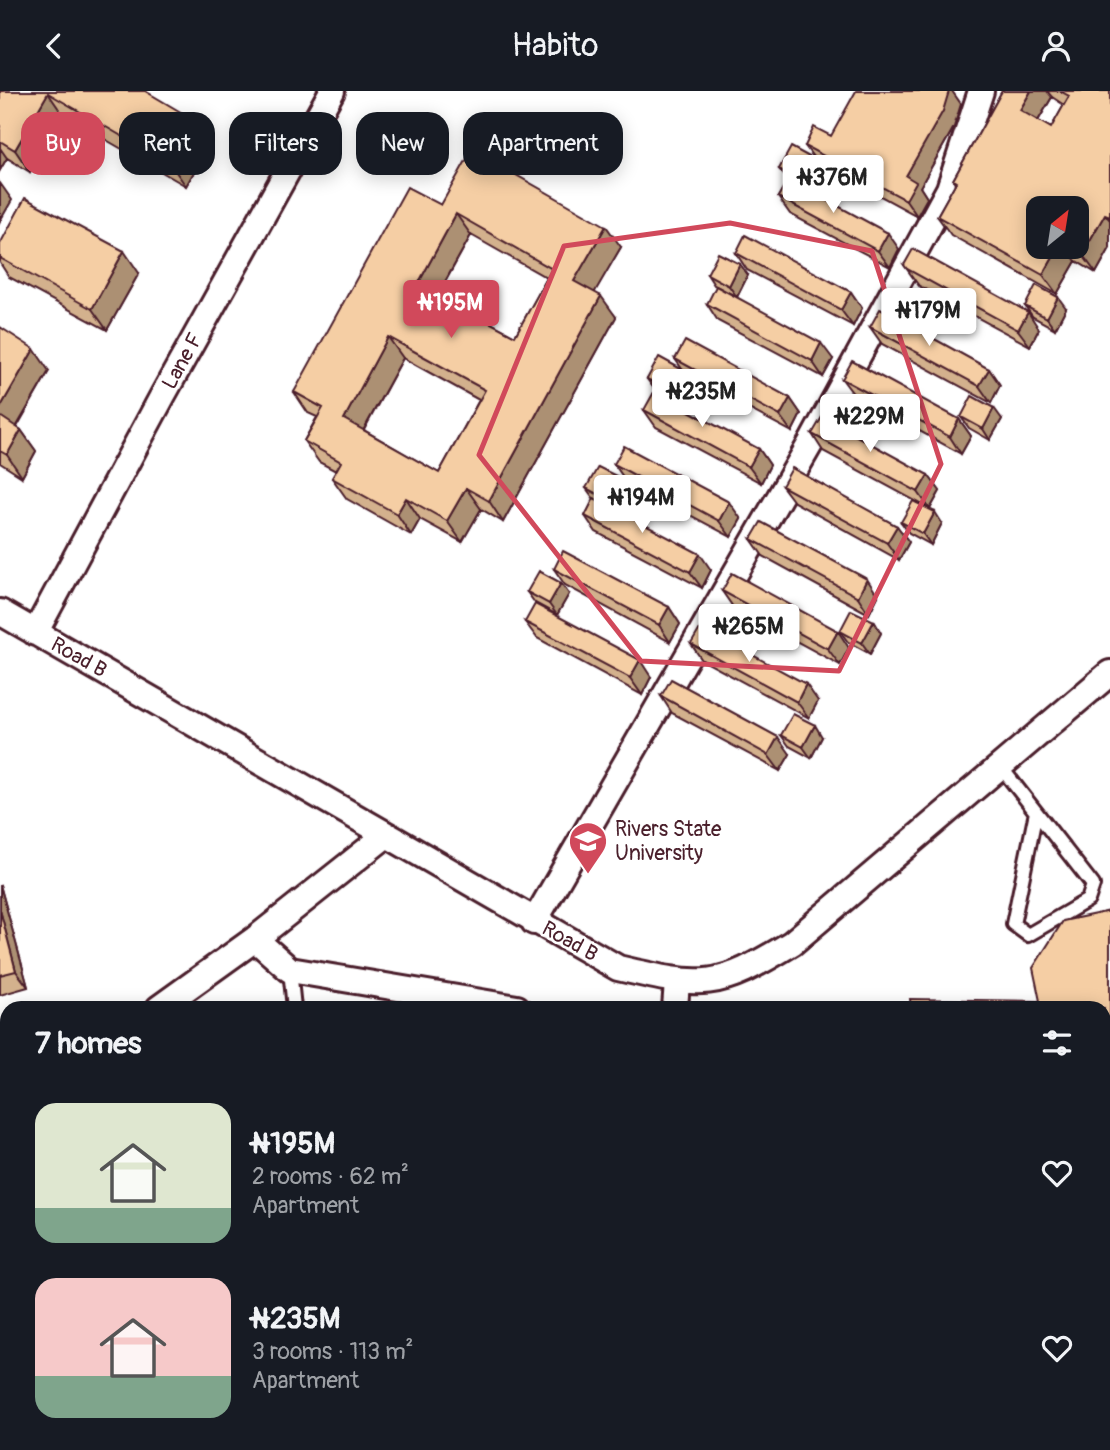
<!DOCTYPE html>
<html lang="en">
<head>
<meta charset="utf-8">
<style>
	body { margin:0; font-family:Pangolin,sans-serif; background:#20242c; color:#f1f3f6; height:100vh; display:flex; flex-direction:column; font-size:26px; white-space:nowrap }
	* { box-sizing:border-box; margin:0 }
	p { font-size:23px; color:#9ea1a6 }
	.icon { flex:none; width:38px; height:38px; fill:none; stroke:currentColor; stroke-width:2; stroke-linecap:round; stroke-linejoin:round }
	.map { position:relative; flex:1; overflow:hidden }
	.panel { position:absolute; left:0px; top:910px; width:1111px; height:450px; display:flex; flex-direction:column; background:#171b24; border-radius:21px 21px 0 0; box-shadow:0 4px 18px #0003 }
	.panel>* { flex:none }
	.hud { position:absolute; left:21px; top:21px; width:700px; height:63px; display:flex; gap:14px }
	.needle { width:46px; rotate:30deg }
	.controls { position:absolute; left:1026px; top:105px; display:grid; gap:14px }
	.controls a { display:grid; place-items:center; width:63px; height:63px; border-radius:14px; background:#171b24; box-shadow:0 4px 18px #0003; font-size:35px }
	.price { position:absolute; translate:-50% -60px; padding:0 16px; border-radius:7px; background:#fff; color:#222; font-size:23px; line-height:46px; filter:drop-shadow(0 2px 4px #0008) }
	.price::after { content:''; position:absolute; left:50%; top:42px; width:21px; height:16px; margin-left:-10px; background:inherit; clip-path:polygon(0 0,100% 0,50% 100%) }
	.price.selected { background:#d1495b; color:#fff }
	ul { padding:0; list-style:none }
	li { display:flex; align-items:center; gap:21px; height:175px; padding:0 35px }
	li span { display:grid; place-items:center; flex:none; width:196px; height:140px; border-radius:21px; color:#555 }
	li>.icon { margin-inline-start:auto }
	span .icon { width:84px; height:84px; fill:#fffc; stroke-width:1 }
	li b { font-size:30px }
	h2 { display:flex; justify-content:space-between; align-items:center; height:84px; padding:0 35px; font-size:30px }
	.pill { padding:0 24px; border-radius:21px; background:#171b24; box-shadow:0 4px 18px #0003; font-size:24px; line-height:63px }
	.pill.selected { background:#d1495b; color:#fff }
	header { display:flex; justify-content:space-between; align-items:center; height:91px; padding:0 35px; background:#171b24; font-size:32px; font-weight:600 }
	.map>svg:first-child { display:block }
	.green { fill:#cedd90; stroke:#8c7e5e; stroke-width:2 }
	.lines { fill:none; stroke-linecap:round; stroke-linejoin:round }
	.service-casing { stroke:#4a1f2b; stroke-width:18 }
	.minor-casing { stroke:#4a1f2b; stroke-width:30 }
	.service { stroke:#fff; stroke-width:12 }
	.minor { stroke:#fff; stroke-width:24 }
	.wall { fill:#d3b18d; stroke:#4a1f2b; stroke-width:2; fill-rule:evenodd }
	.shaded-wall { fill:#ac9073; stroke:#4a1f2b; stroke-width:2 }
	.building { fill:#f5cea4; stroke:#4a1f2b; stroke-width:2; fill-rule:evenodd }
	.marked { fill:none; stroke:#d1495b; stroke-width:5; stroke-linejoin:round }
	.labels { text-anchor:middle; stroke-width:5; stroke-linejoin:round; paint-order:stroke }
	.street-label { font-size:21px; fill:#4a1f2b; stroke:#fff }
	.poi-label { font-size:21px; fill:#4a1f2b; stroke:#fff; text-anchor:start }
</style>
</head>
<body>
<header><svg class="icon" aria-label="back" viewBox="0 0 24 24"><path d="M15 5l-7 7 7 7"/></svg>Habito<svg class="icon" aria-label="person" viewBox="0 0 24 24"><circle cx="12" cy="8" r="4"/><path d="M4 21q1-7 8-7t8 7"/></svg></header>
<div class="map">
<svg width="1110" height="1359" viewBox="0 0 1110 1359">
	<rect width="100%" height="100%" fill="#fff"/>
	<filter id="ink" filterUnits="userSpaceOnUse"><feTurbulence type="fractalNoise" baseFrequency=".0143" numOctaves="2"/><feDisplacementMap in="SourceGraphic" scale="14" xChannelSelector="R" yChannelSelector="G"/><feConvolveMatrix kernelMatrix="1 2 1 2 8 2 1 2 1" color-interpolation-filters="sRGB"/></filter>
	<g filter="url(#ink)">
		<path class="green" d="M384,1353H648L659,1359H341Z"/>
		<g class="lines">
			<g class="service-casing">
				<path id="service" d="M1000,675L1093,794L1088,809L1028,844L1013,833L1036,721
					M290,879L294,917
					M0,1255L7,1254
					M51,1353L52,1359"/>
			</g>
			<g class="minor-casing">
				<path id="minor" d="M0,521L618,877C704,897 716,899 792,852L1110,582
					M35,542L163,304L332,0
					M534,831L813,348L949,98L981,0
					M255,848L290,879L517,917
					M159,917L255,848L385,745
					M675,917L677,891
					M1104,986H1110
					M0,1031L7,1026"/>
			</g>
			<use href="#service" class="service"/>
			<use href="#minor" class="minor"/>
		</g>
		<path class="wall" d="M0,0H145L211,51L186,95L63,24L30,81L7,67L0,79Z
			M1002,0H1110V157L1096,182L1076,170L1057,203L951,144L937,125L955,93L953,89ZM1052,6L1064,14L1051,37L1038,30ZM1038,117L1076,156H1038Z
			M961,13L954,36L920,96L927,107L917,125L816,70L805,55L831,45Z
			M813,68L821,79L810,100L899,158L890,176L790,123L778,106L788,89L779,78Z
			M441,114L621,156L594,201L616,226L503,431L481,418L462,451L420,428L411,444L347,408L332,387L336,380L319,371L304,350L317,326L308,322L294,301ZM471,144L547,187L515,245L438,204ZM403,267L479,309L439,382L364,339Z
			M0,153L139,182L107,239L9,186L0,172Z
			M736,162L851,201L862,217L853,235L747,179Z
			M904,174L1039,238L1030,255L919,195Z
			M707,183L748,184L737,206L714,194Z
			M707,213L833,268L823,286L718,230Z
			M1025,215L1066,217L1055,238L1033,226Z
			M0,236L49,280L17,336L21,339L36,360L22,386L0,372Z
			M870,236L989,278L1000,294L991,312L882,253Z
			M675,268L790,307L801,323L792,341L687,285Z
			M681,278L689,289L677,311L655,299L647,288Z
			M842,288L959,328L971,345L961,363L854,304Z
			M644,319L759,358L770,374L761,392L656,336Z
			M961,326L1002,328L990,349L969,337Z
			M812,343L928,384L940,400L930,418L823,360Z
			M614,373L741,428L731,446L626,390Z
			M620,387L628,399L617,419L711,479L702,497L596,441L585,425L594,408L586,397Z
			M782,395L897,435L909,451L899,469L794,411Z
			M901,431L942,432L931,454L909,442Z
			M751,448L878,505L869,523L763,465Z
			M554,478L669,516L680,533L670,551L565,494Z
			M722,500L849,557L840,574L733,516Z
			M527,501L569,503L557,524L535,512Z
			M874,530L881,542L870,563L848,551L840,540Z
			M525,531L651,586L642,604L537,547Z
			M691,553L818,610L809,627L702,569Z
			M661,605L790,663L780,680L672,622Z
			M781,644L822,646L811,667L789,655Z
			M0,794L28,896L0,904Z
			M1110,820V972H1104V917L1040,910Z"/>
		<path class="shaded-wall" d="M949,0H952L961,13L954,36L920,96L927,107L917,125L906,109V85Z
			M1031,0H1047L1052,6L1033,38L1020,19Z
			M48,2L63,24L30,81L15,59Z
			M196,30L211,51L186,95L171,74Z
			M0,57L7,67L0,79Z
			M813,68L821,79L809,101L801,90Z
			M0,92L12,109L0,130Z
			M456,123L471,144L432,214L418,193Z
			M1105,123L1110,129V157L1096,182L1082,163Z
			M606,135L621,156L589,211L574,190Z
			M888,142L899,158L890,176L878,160Z
			M1059,156H1065L1076,170L1057,203L1043,184Z
			M124,160L139,182L107,239L92,218Z
			M740,173L748,184L737,206L729,195Z
			M851,201L862,217L853,235L841,219Z
			M601,205L616,226L503,431L489,410Z
			M1058,206L1066,217L1055,238L1047,227Z
			M1028,221L1039,238L1030,255L1018,239Z
			M388,246L403,267L358,349L344,328Z
			M821,252L833,268L823,286L812,270Z
			M34,258L49,280L11,345L0,328V317Z
			M681,278L689,289L677,311L669,300Z
			M989,278L1000,294L991,312L979,295Z
			M790,307L801,323L792,341L780,325Z
			M994,317L1002,328L990,349L983,338Z
			M959,328L971,345L961,363L950,346Z
			M21,339L36,360L22,386L7,364Z
			M759,358L770,374L761,392L749,376Z
			M928,384L940,400L930,418L918,401Z
			M620,387L628,399L616,420L608,409Z
			M466,397L481,418L462,451L447,430Z
			M406,407L420,428L411,444L397,423Z
			M729,411L741,428L731,446L719,430Z
			M935,421L942,432L931,454L923,443Z
			M897,435L909,451L899,469L887,452Z
			M700,463L711,479L702,497L690,481Z
			M867,488L878,505L869,523L858,506Z
			M561,492L569,503L557,524L549,513Z
			M669,516L680,533L670,551L659,534Z
			M874,530L881,542L870,563L862,552Z
			M838,540L849,557L840,574L828,558Z
			M640,569L651,586L642,604L630,587Z
			M806,593L818,610L809,627L797,611Z
			M815,634L822,646L811,667L803,656Z
			M778,646L790,663L780,680L768,664Z
			M0,794L28,896L16,880L0,819Z"/>
		<path class="building" d="M0,0H145L196,30L171,74L48,2L15,59L0,50Z
			M856,0H949L943,20L906,85L916,91L906,109L805,55L814,36L831,45Z
			M1002,0H1031L1020,19L1051,37L1069,5L1060,0H1110V125L1105,123L1082,163L1070,156H1076V117H1038V156H1059L1043,184L937,125L956,91L953,89Z
			M791,56L813,68L801,90L779,78Z
			M472,59L606,135L574,190L601,205L489,410L466,397L447,430L406,407L397,423L332,387L341,371L304,350L323,317L294,301L407,96L441,114ZM456,123L552,178L515,245L418,193ZM388,246L485,299L439,382L344,328Z
			M788,88L888,142L878,160L778,106Z
			M25,107L124,160L92,218L0,167V153Z
			M745,144L851,201L841,219L736,162Z
			M913,158L1028,221L1018,239L907,178L904,174Z
			M718,162L740,173L729,195L707,183Z
			M1036,194L1058,206L1047,227L1025,215Z
			M716,195L821,252L812,270L707,213Z
			M880,218L989,278L979,295L870,236Z
			M0,236L34,258L0,317Z
			M685,250L790,307L780,325L675,268Z
			M659,266L681,278L669,300L647,288Z
			M852,270L959,328L950,346L842,288Z
			M654,301L759,358L749,376L644,319Z
			M972,305L994,317L983,338L961,326Z
			M0,325L21,339L7,364L0,360Z
			M822,326L928,384L918,401L812,343Z
			M624,355L729,411L719,430L614,373Z
			M598,376L620,387L608,409L586,397Z
			M792,377L897,435L887,452L782,395Z
			M594,407L700,463L690,481L585,425Z
			M913,410L935,421L923,443L901,431Z
			M761,431L867,488L858,506L751,448Z
			M563,460L669,516L659,534L554,478Z
			M539,480L561,492L549,513L527,501Z
			M732,482L838,540L828,558L722,500Z
			M535,513L640,569L630,587L525,531Z
			M851,519L874,530L862,552L840,540Z
			M701,536L806,593L797,611L691,553Z
			M671,588L778,646L768,664L661,605Z
			M793,623L815,634L803,656L781,644Z
			M0,819L16,880L0,884Z
			M1110,820V961H1104V917H911L910,908L1040,910L1033,877L1063,830Z"/>
	</g>
	<path class="marked" d="M730,132L872,160L941,373L839,580L641,570L479,364L564,155Z"/>
	<defs>
		<g id="university-pin" transform="scale(2.0125)"><path d="M0 17L-7.5 6A9.5 9.5 0 1 1 7.5 6Z" fill="#d1495b" stroke="#fff"/><path d="M0-5L7-2L0 1L-7-2ZM-4 1L0 2.5L4 1V4Q0 6-4 4Z" fill="#fff"/></g>
	</defs>
	<g fill-rule="evenodd">
		<use href="#university-pin" x="588" y="750"/>
	</g>
	<g class="labels">
		<g class="street-label">
			<text transform="translate(182 270) rotate(-61)" y="7">Lane F</text>
			<text transform="translate(79 566) rotate(29)" y="7">Road B</text>
			<text transform="translate(570 850) rotate(29)" y="7">Road B</text>
		</g>
		<g class="poi-label">
			<text x="615" y="745">Rivers State<tspan x="615" dy="24">University</tspan></text>
		</g>
	</g>
</svg>
<div class="controls">
<a><svg class="needle" viewBox="-14 -14 28 28"><path d="M0-13l5 13h-10z" fill="#e53935"/><path d="M0 13l5-13h-10z" fill="#9ea1a6"/></svg></a>
</div>
<b class="price" style="left:833px;top:124px">₦376M</b>
<b class="price selected" style="left:451px;top:249px">₦195M</b>
<b class="price" style="left:929px;top:257px">₦179M</b>
<b class="price" style="left:702px;top:338px">₦235M</b>
<b class="price" style="left:870px;top:363px">₦229M</b>
<b class="price" style="left:642px;top:444px">₦194M</b>
<b class="price" style="left:749px;top:573px">₦265M</b>
<div class="hud">
<a class="pill selected">Buy</a>
<a class="pill">Rent</a>
<a class="pill">Filters</a>
<a class="pill">New</a>
<a class="pill">Apartment</a>
</div>
<section class="panel">
<h2>7 homes<svg class="icon" aria-label="filters" viewBox="0 0 24 24"><path d="M4 7h16M4 17h16"/><circle cx="9" cy="7" r="2"/><circle cx="15" cy="17" r="2"/></svg></h2>
<ul>
<li><span style="background:linear-gradient(#dfe7d0 75%,#7fa58c 0)"><svg class="icon" aria-label="home" viewBox="0 0 24 24"><path d="M3 11l9-7 9 7M6 9v11h12V9"/></svg></span><div><b>₦195M</b><p>2 rooms · 62 m²</p><p>Apartment</p></div><svg class="icon" aria-label="heart" viewBox="0 0 24 24"><path d="M12 20l-8-8c-3-5 5-10 8-4 3-6 11-1 8 4z"/></svg></li>
<li><span style="background:linear-gradient(#f6c9c9 70%,#7fa58c 0)"><svg class="icon" aria-label="home" viewBox="0 0 24 24"><path d="M3 11l9-7 9 7M6 9v11h12V9"/></svg></span><div><b>₦235M</b><p>3 rooms · 113 m²</p><p>Apartment</p></div><svg class="icon" aria-label="heart" viewBox="0 0 24 24"><path d="M12 20l-8-8c-3-5 5-10 8-4 3-6 11-1 8 4z"/></svg></li>
</ul>
</section>
</div>
</body>
</html>
